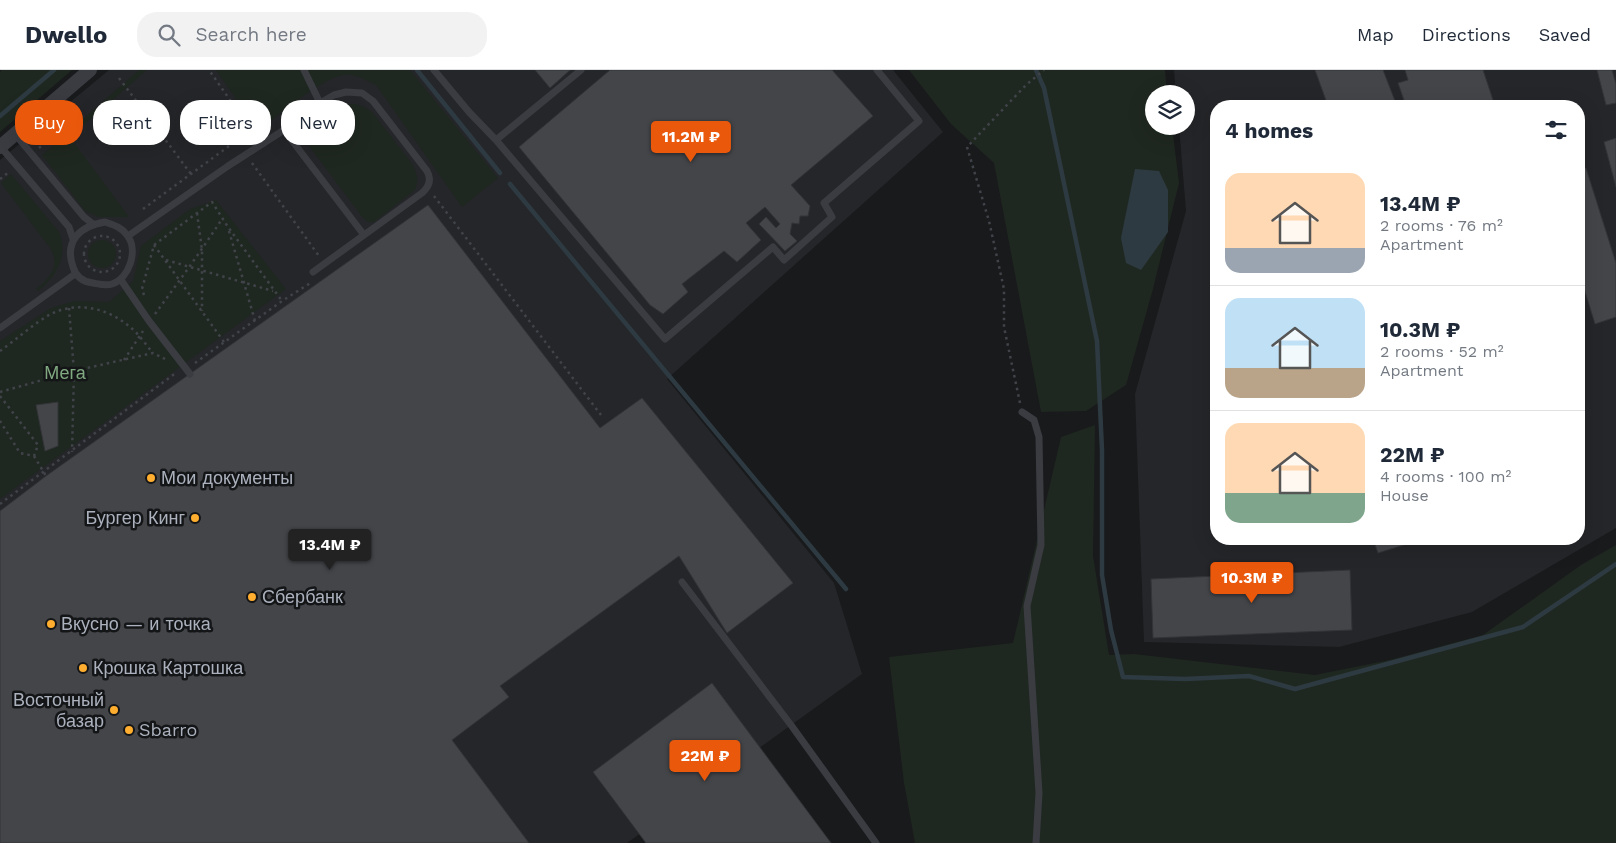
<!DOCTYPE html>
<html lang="en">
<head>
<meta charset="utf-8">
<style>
	body { margin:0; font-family:"Work Sans",sans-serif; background:#f2f2f3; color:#1f2937; height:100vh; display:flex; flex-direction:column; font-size:19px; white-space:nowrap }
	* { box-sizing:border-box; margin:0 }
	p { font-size:16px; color:#747a83 }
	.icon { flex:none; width:28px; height:28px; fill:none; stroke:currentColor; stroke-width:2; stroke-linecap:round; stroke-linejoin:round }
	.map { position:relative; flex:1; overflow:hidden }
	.drawer { position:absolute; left:1210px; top:30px; width:375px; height:445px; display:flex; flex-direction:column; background:#fff; border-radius:20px; box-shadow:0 5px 20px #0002 }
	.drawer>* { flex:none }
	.top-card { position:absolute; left:15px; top:30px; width:475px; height:45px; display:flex; gap:10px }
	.fabs { position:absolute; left:1145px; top:15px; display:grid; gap:10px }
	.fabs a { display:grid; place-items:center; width:50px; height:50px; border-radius:50%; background:#fff; box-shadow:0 5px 20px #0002; font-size:25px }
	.price { position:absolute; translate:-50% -42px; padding:0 11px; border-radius:5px; background:#ea580c; color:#fff; font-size:16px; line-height:32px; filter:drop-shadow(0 1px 2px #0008) }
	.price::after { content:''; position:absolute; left:50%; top:30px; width:15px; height:11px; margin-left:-8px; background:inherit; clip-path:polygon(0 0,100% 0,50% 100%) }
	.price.selected { background:#222; color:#fff }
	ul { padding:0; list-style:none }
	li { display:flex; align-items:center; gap:15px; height:125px; padding:0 15px }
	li+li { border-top:1px solid #e0e1e3 }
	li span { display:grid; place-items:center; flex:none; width:140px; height:100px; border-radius:15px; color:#555 }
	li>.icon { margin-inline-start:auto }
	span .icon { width:60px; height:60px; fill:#fffc; stroke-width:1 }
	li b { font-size:21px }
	h2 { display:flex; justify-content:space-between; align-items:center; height:60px; padding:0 15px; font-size:21px }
	.chip { padding:0 18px; border-radius:20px; background:#fff; box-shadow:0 5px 20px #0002; font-size:18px; line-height:45px }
	.chip.selected { background:#ea580c; color:#fff }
	header { display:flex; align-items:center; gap:30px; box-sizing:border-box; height:70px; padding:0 25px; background:#fff; border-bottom:1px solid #e0e1e3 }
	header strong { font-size:24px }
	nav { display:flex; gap:28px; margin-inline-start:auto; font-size:18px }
	.search { width:350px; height:45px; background:#f2f2f3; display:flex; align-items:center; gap:12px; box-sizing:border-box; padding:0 18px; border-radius:20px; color:#747a83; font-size:19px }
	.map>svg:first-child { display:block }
	.built { fill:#252629; fill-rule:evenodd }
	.green { fill:#1f2820 }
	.water { fill:#2e3a42 }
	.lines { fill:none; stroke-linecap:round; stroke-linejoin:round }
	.stream { stroke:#2e3a42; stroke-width:4.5 }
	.building { fill:#434549; stroke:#333438 }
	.path { stroke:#404349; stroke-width:2.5; stroke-dasharray:2.5 4; stroke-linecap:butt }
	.service { stroke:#3a3c42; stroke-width:7 }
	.minor { stroke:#3a3c42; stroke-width:14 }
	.poi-dot { fill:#ffae2f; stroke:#141517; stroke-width:2 }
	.labels { text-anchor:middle; stroke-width:5; stroke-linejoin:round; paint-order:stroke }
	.park-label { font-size:18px; fill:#80a981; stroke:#141517 }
	.poi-label { font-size:18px; fill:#abb1bd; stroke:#141517; text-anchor:start }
</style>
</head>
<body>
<header>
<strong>Dwello</strong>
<div class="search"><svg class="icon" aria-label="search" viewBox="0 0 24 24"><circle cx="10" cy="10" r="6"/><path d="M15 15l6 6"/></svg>Search here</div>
<nav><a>Map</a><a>Directions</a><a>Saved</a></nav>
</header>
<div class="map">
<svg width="1616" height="773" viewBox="0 0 1616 773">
	<rect width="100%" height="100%" fill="#191a1c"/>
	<path class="built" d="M109,0H893L943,62L667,309L834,513L862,604L627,773H0V90Z
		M1174,0H1616V458L1472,542L1339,577L1144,572L1135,324L1186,141L1179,56H1186V24H1176ZM1216,36H1579V469H1216Z"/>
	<path class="green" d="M2,0H72L0,62V2Z
		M139,0H147L70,67L129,147H99L85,141L42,85Z
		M216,0H410L498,108L462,137L376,15C366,10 354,3 343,5C320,9 277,47 258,61Z
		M909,0H1165L1167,24H1154V56H1172L1179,113L1153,219L1126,315L1086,341L1041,342L994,93L951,54Z
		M354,34L363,36L372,42L413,95C417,104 419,111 415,120L374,152H368L363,148L306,72L303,65L304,59L338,35Z
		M11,104L59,162C69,184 56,208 38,221L36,219C51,208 60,195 50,178L1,113Z
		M216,130L286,219L0,429V271L51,238L74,231L109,232L133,211L141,176L190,139Z
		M88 184a14 14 0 1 1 28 0a14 14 0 1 1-28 0Z
		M1095,355L1093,486L1109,585L1134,584L1315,605L1390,590L1483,565L1581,495L1616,475V773H915L904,713L889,587L1013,573L1061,367Z"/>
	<path class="water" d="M1135,99L1159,101L1168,120V162L1141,200L1126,193L1121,168Z"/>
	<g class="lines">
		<path class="stream" d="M417,0L500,103
			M1036,0L1044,18L1097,271L1102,380V505L1111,560L1123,607L1185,609L1249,606L1295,619L1523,557L1616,494
			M0,46L54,0
			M510,114L846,519"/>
	</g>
	<path class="building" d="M535,0H570L550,18Z
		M610,0H832L873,46L791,115L810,136L808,146H800L799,154L792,153L790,164L797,171L785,181L759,154L766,147L776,158L780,154L765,137L746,153L761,170L737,192L724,181L682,214L688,222L663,244L650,235L519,77Z
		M1315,0H1383L1397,36H1328Z
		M1405,0H1483L1495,36H1406L1398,13L1408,10Z
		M1597,0H1612L1616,14V33L1606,35Z
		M1616,68V117L1604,72Z
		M1586,98L1616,193V247L1595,254L1579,202V100Z
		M428,135L600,358L642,328L793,513L727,563L679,486L500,616L509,627L452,670L529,773H0V441L46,406Z
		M58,332V376L45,381L36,335Z
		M1373,469H1423L1378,483Z
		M1350,500L1352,560L1153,568L1151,509Z
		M712,613L831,773H646L593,702Z"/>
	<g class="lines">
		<path class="path" d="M119,8L191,104
			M39,78L49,69
			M252,93L319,186
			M0,109L9,102
			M434,126L601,345
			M143,139L251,60L209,0
			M197,143L202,180V241
			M229,161L255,251
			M84 184a18 18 0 1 1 36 0a18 18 0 1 1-36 0Z
			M154,175L224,272
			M166,190L273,221
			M144,225L142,219L154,175L212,132L228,157L282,231
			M69,238L74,301L72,382
			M155,244C178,213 201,181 222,149
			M0,281C16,270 34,253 51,244C77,231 108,238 130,257C139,264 146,275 153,283
			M124,290L143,261
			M195,293L282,231L312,212
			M0,322L74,301L153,283L165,289
			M0,326L38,375L34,386L20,383L0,351
			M1020,333L1004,257V219L989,151L967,77L1026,15L1044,0
			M34,386L46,406
			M0,434L177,302"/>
		<path class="service" d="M304,0L320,33
			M434,0L469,42L496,70L581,0
			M284,60L364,165
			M15,64L84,147L93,154
			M496,70L665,269L773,177L784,190L832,147L824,133L919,51L877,0
			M0,76L69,157L73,169
			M105,152C114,155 121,157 127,165C139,180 129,209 112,214C106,216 99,214 93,213C83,212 76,207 73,197C64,171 80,156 105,152Z
			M128,166L228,96L284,60L320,33L334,25L346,22L362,23L373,31L427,101C432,110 429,117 422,123L313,202
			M121,210L149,251L190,304
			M0,258L75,204
			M1022,342L1034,350L1039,367L1041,475L1027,536L1039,723L1036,773
			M682,512L791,655L876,773"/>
		<path class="minor" d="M0,77L90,0"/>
	</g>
	<g class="poi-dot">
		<circle cx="151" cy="408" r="5"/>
		<circle cx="195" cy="448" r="5"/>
		<circle cx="252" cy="527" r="5"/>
		<circle cx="51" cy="554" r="5"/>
		<circle cx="83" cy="598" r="5"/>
		<circle cx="114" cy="640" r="5"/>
		<circle cx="129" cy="660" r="5"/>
	</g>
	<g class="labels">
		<g class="park-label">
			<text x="65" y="309">Мега</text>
		</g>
		<g class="poi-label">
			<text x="161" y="414">Мои документы</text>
			<text x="185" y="454" text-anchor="end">Бургер Кинг</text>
			<text x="262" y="533">Сбербанк</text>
			<text x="61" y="560">Вкусно — и точка</text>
			<text x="93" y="604">Крошка Картошка</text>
			<text x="104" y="636" text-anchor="end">Восточный<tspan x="104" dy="21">базар</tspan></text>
			<text x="139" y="666">Sbarro</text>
		</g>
	</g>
</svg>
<div class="fabs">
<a><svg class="icon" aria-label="layers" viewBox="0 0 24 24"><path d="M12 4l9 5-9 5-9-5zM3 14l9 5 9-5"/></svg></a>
</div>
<b class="price" style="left:691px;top:93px">11.2M ₽</b>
<b class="price selected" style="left:330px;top:501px">13.4M ₽</b>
<b class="price" style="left:1252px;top:534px">10.3M ₽</b>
<b class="price" style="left:705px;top:712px">22M ₽</b>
<div class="top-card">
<a class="chip selected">Buy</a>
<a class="chip">Rent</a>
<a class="chip">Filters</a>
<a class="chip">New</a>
</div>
<section class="drawer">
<h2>4 homes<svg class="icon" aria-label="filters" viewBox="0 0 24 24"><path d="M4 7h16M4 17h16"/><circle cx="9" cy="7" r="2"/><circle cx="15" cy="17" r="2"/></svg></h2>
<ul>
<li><span style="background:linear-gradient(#ffd9b3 75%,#9aa5b1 0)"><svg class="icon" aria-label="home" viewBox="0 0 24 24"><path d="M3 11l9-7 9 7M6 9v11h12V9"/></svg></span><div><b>13.4M ₽</b><p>2 rooms · 76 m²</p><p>Apartment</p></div></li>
<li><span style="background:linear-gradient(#bfe0f5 70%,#b9a48a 0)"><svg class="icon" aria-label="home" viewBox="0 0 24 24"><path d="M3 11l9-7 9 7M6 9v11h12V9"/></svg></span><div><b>10.3M ₽</b><p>2 rooms · 52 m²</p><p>Apartment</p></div></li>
<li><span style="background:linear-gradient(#ffd9b3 70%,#7fa58c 0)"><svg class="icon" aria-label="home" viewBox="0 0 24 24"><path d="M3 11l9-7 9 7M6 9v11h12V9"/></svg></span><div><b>22M ₽</b><p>4 rooms · 100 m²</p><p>House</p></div></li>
</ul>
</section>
</div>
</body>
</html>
